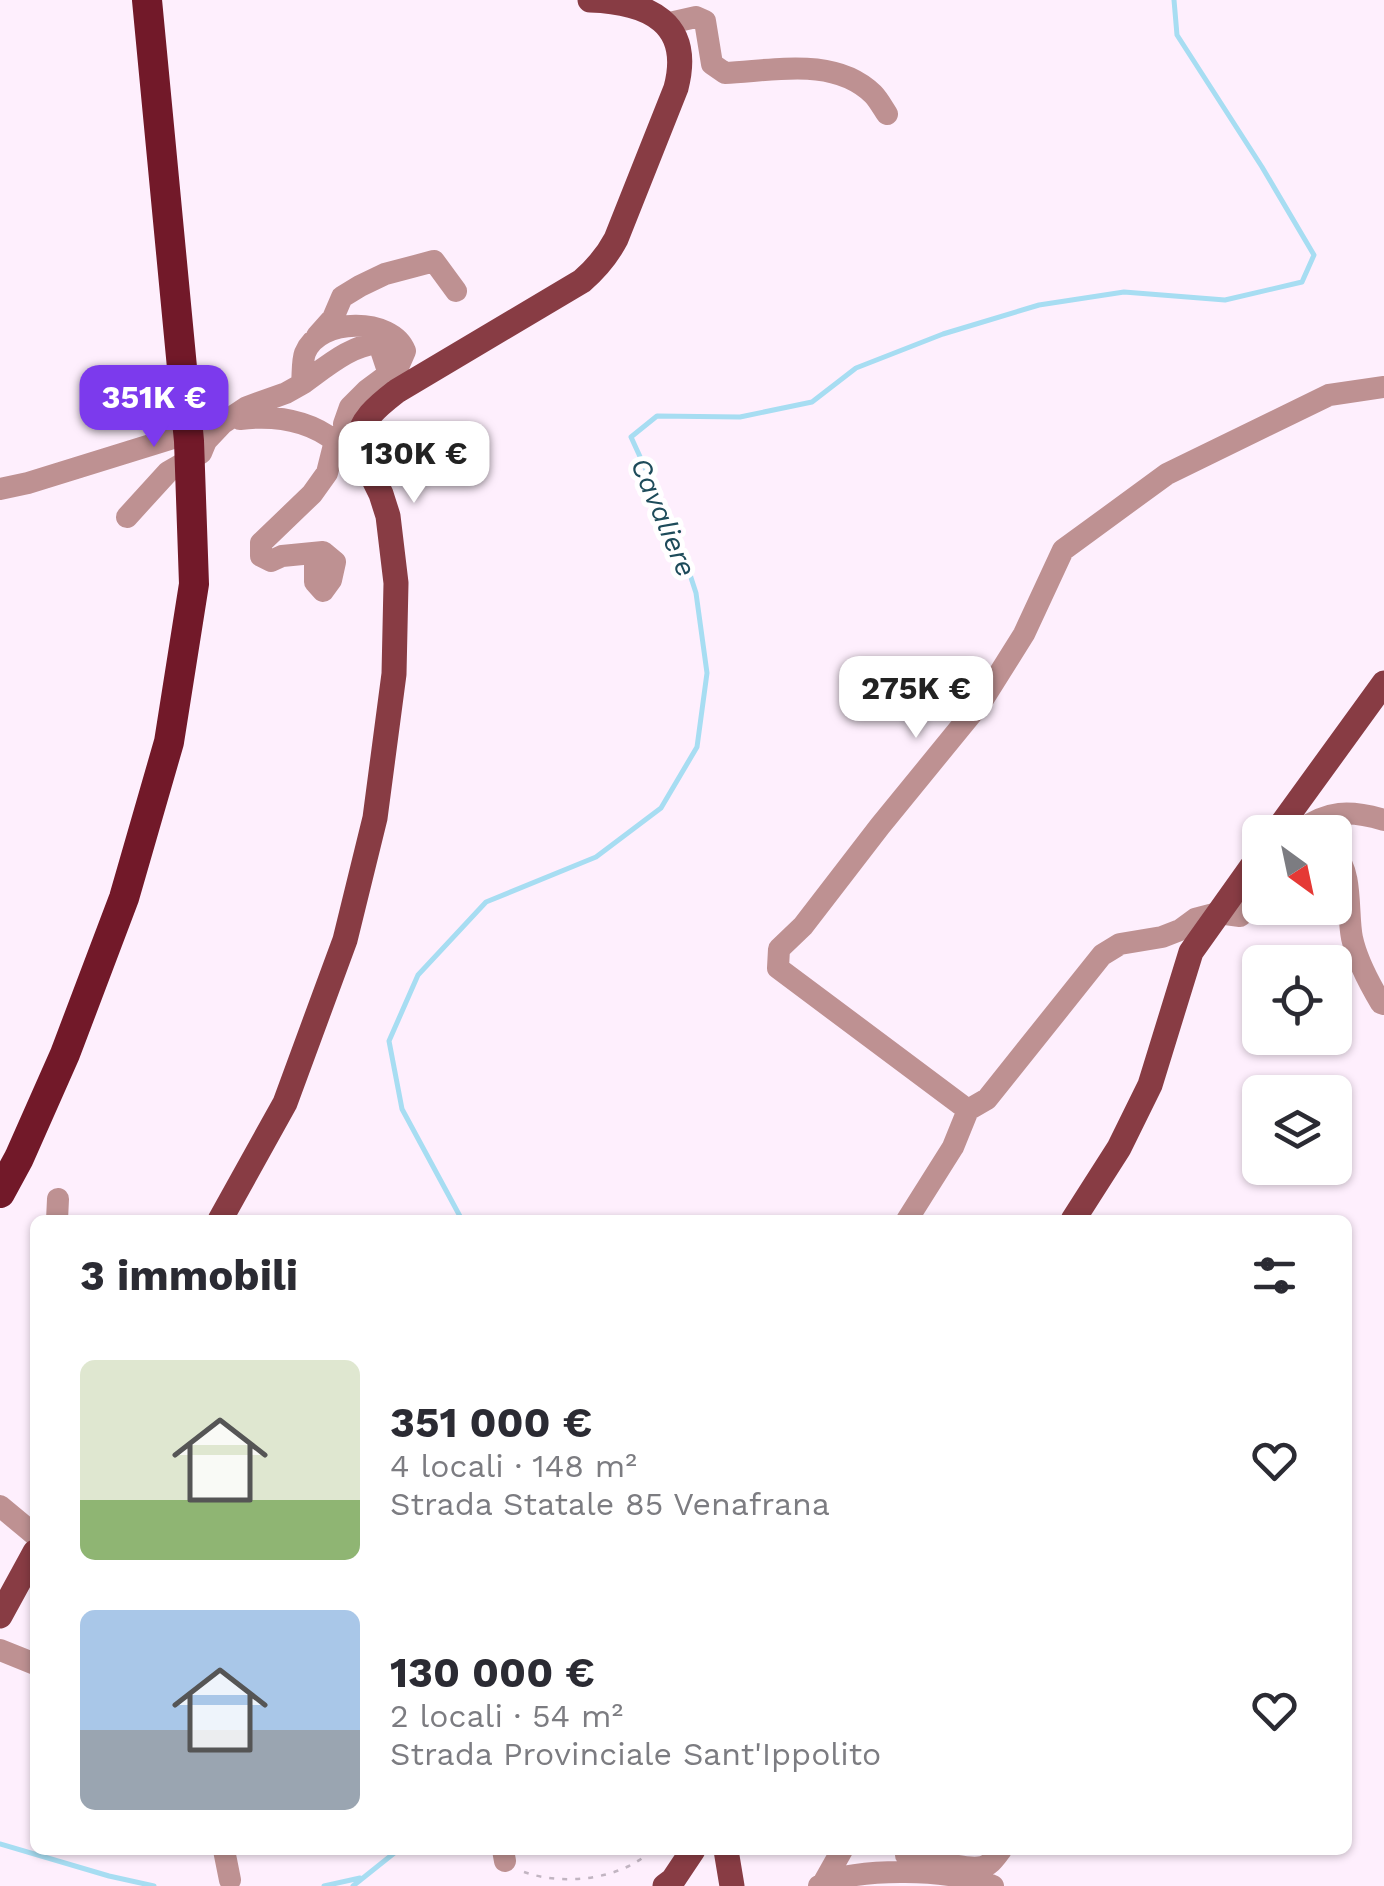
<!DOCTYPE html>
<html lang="it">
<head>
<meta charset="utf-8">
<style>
	body { margin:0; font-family:"Work Sans",sans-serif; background:#f2f2f3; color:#2b2b33; height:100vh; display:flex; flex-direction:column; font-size:38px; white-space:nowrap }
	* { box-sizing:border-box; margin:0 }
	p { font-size:32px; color:#7c7c81 }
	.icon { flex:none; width:55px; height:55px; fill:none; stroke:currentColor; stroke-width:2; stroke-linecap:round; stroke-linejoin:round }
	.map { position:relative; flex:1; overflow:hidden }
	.panel { position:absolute; left:30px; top:1215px; width:1322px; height:640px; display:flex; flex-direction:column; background:#fff; border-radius:15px; box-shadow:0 2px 8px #0004 }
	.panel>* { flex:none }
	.needle { width:65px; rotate:147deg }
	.tools { position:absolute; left:1242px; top:815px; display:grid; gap:20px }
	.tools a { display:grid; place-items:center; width:110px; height:110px; border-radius:15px; background:#fff; box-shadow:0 2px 8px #0004; font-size:50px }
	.price { position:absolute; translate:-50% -85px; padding:0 22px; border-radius:20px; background:#fff; color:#222; font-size:32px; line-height:65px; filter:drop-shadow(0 2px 5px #0008) }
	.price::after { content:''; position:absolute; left:50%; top:60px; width:30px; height:22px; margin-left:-15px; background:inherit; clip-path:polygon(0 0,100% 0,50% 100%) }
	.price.current { background:#7c3aed; color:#fff }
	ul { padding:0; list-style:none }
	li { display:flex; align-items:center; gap:30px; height:250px; padding:0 50px }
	li span { display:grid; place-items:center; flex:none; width:280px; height:200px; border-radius:15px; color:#555 }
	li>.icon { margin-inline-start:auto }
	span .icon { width:120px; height:120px; fill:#fffc; stroke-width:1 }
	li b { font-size:42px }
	h2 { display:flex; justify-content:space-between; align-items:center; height:120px; padding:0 50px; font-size:42px }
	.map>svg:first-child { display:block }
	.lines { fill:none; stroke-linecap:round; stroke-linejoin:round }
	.stream { stroke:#a7ddf2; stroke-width:5 }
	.path { stroke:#c2b5c2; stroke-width:2.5; stroke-dasharray:5 8; stroke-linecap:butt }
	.minor { stroke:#be9192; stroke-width:22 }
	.major { stroke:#883c44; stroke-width:25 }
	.highway { stroke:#721929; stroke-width:30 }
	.labels { text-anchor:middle; stroke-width:10; stroke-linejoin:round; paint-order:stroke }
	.water-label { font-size:28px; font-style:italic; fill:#1d4b5a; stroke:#fff }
</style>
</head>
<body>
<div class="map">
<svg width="1384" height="1886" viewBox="0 0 1384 1886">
	<rect width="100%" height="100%" fill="#feeffd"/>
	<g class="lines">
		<path class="stream" d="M462,1220L402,1109L389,1041L418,975L486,902L596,857L661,808L697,747L707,673L696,593L680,544L631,437L657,416L740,417L812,402L856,368L943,334L1039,305L1124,292L1225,300L1302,282L1314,255L1262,167L1177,35L1174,0
			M0,1844L109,1876L154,1886
			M324,1886L360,1878
			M353,1886L398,1850"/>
		<path class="path" d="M524,1872C563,1886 621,1880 652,1850"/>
		<path class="minor" d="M665,24L696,17L705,21L712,64L725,73C772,71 834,56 873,94C878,99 883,108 887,114
			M317,336L333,318L342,297L360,286L385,274L434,261L456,291
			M302,384C322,370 354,342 379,344L389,374
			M240,419C274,415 307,419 335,441
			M0,489L28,483L199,430
			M127,517L168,472L201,453L206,441L223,423L247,407L286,393L302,384C303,375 302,361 305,353C319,317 392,317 405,351L398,367L367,390L350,407L344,424L346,439
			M315,553V582L323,591L331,580L335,562L323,552L282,556L271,561L261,556V543L312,494L327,473L335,441L350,438
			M1298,832C1327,810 1350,810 1384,820
			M1335,855C1353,872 1347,914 1352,938C1357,961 1369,983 1381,1003L1384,1004
			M1235,910L1260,878
			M968,1110L987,1099L1102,955L1120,944L1162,937L1180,930L1195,919L1218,913L1240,916L1260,901
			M57,1220L58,1199
			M907,1220L953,1147L968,1110L778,968L779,949L803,926L880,826L982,701L1024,634L1063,550L1167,474L1329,395L1384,387
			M0,1506L35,1535
			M0,1650L35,1664
			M224,1850L230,1880
			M503,1850L505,1861
			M906,1855C925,1858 964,1871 982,1867C991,1865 996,1856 1001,1850
			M824,1882L842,1850
			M819,1886C850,1866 960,1869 993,1886"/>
		<path class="major" d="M1276,832L1384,683
			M220,1220L285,1103L345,940L375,818L394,674L396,583L388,516L381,494L357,445C359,420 379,405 397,391L582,281C597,268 607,256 616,239L676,88C693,23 649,2 590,0
			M1073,1220L1119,1148L1150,1085L1191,952L1260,855
			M0,1616L35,1552
			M726,1850L732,1886
			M665,1886L673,1880L693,1850"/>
		<path class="highway" d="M0,1193L19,1158L65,1054L124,898L169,742L194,584L189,441L147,0"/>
	</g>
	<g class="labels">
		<g class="water-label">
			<text transform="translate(664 517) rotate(67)" y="10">Cavaliere</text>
		</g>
	</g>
</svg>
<div class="tools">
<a><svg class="needle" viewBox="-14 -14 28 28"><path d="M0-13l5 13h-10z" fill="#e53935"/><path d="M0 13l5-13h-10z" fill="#7c7c81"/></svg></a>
<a><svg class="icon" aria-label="locate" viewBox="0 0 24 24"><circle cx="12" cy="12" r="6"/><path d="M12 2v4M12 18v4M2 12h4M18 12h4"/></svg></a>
<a><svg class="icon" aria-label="layers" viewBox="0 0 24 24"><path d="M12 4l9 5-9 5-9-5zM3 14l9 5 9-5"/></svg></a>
</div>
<b class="price current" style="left:154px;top:450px">351K €</b>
<b class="price" style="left:414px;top:506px">130K €</b>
<b class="price" style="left:916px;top:741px">275K €</b>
<section class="panel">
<h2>3 immobili<svg class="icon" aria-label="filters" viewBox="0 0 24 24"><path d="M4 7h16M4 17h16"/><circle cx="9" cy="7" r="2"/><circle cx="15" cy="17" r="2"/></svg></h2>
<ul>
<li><span style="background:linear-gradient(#dfe7d0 70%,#8fb573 0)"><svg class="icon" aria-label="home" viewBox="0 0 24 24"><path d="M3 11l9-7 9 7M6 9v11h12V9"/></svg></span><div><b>351 000 €</b><p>4 locali · 148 m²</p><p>Strada Statale 85 Venafrana</p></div><svg class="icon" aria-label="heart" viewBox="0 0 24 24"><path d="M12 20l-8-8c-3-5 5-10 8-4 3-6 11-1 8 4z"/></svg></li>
<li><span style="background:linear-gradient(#a9c7e8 60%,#9aa5b1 0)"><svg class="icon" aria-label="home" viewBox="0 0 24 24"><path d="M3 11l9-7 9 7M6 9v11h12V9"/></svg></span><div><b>130 000 €</b><p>2 locali · 54 m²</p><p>Strada Provinciale Sant'Ippolito</p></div><svg class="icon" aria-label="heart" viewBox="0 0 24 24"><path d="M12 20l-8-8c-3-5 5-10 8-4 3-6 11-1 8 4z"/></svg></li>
</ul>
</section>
</div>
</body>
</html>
